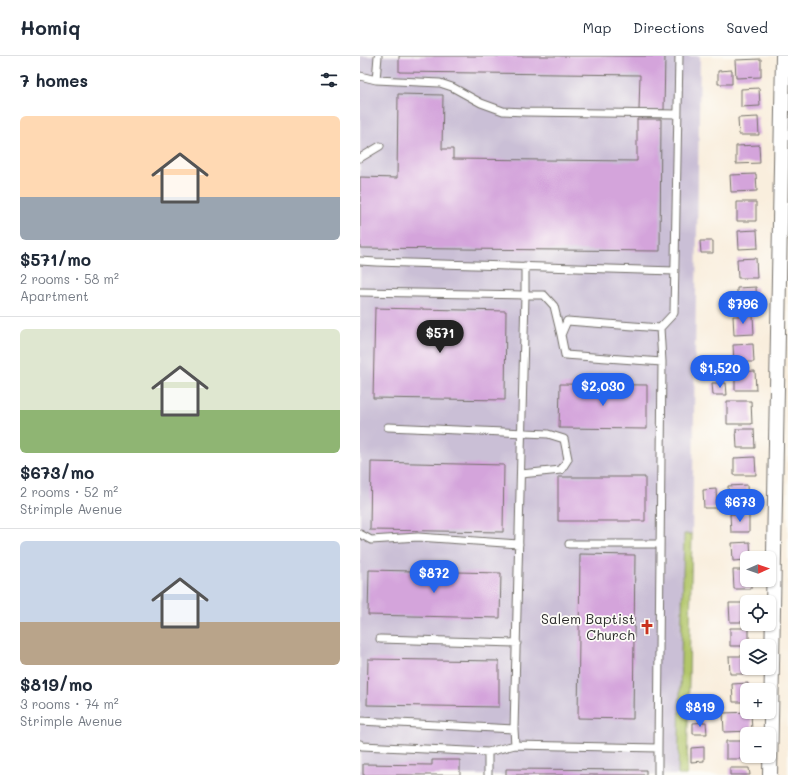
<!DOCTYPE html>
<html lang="en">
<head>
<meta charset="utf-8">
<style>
	body { margin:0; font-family:Mali,sans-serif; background:#f2f2f3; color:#1f2937; height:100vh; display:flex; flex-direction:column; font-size:15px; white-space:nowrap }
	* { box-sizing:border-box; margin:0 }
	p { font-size:13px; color:#747a83 }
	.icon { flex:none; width:22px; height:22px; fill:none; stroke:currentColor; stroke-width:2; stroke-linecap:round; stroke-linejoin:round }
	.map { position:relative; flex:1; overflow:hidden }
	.sheet { display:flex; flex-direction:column; background:#fff; width:360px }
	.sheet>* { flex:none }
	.needle { width:26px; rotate:88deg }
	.buttons { position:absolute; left:380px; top:495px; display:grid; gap:8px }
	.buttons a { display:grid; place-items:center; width:36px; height:36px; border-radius:6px; background:#fff; box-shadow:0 1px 3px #0004; font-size:20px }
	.price { position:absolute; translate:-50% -34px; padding:0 9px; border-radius:14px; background:#2563eb; color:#fff; font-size:13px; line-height:26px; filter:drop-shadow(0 1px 2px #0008) }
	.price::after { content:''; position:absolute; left:50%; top:24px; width:12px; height:9px; margin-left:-6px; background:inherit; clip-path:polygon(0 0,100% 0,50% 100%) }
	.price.on { background:#222; color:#fff }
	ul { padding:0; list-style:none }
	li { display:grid; align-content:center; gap:8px; height:212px; padding:0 20px }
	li+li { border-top:1px solid #e0e1e3 }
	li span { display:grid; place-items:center; height:124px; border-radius:6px; color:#555 }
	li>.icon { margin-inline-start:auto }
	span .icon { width:72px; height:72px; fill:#fffc; stroke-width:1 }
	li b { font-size:17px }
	h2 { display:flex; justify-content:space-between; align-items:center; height:48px; padding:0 20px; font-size:17px }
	header { display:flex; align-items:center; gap:24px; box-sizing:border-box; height:56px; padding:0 20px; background:#fff; border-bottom:1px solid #e0e1e3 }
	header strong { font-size:19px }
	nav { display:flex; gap:22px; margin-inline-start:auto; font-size:14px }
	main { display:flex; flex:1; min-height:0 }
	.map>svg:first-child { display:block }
	.industrial { fill:#cabfd6 }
	.green { fill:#b2c66a; stroke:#6e784a }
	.building { fill:#d4a4db }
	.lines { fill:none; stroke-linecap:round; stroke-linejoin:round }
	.lane-casing { stroke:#736f69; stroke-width:9 }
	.street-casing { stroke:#736f69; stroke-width:16 }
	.lane { stroke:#fff; stroke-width:7 }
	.street { stroke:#fff; stroke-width:14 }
	.labels { text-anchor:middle; stroke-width:3.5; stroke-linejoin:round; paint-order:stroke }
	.poi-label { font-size:14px; fill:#2b2b2b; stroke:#fdfcf7; text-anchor:end }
</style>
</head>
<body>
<header>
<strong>Homiq</strong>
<nav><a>Map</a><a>Directions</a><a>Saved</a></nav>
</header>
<main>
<section class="sheet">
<h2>7 homes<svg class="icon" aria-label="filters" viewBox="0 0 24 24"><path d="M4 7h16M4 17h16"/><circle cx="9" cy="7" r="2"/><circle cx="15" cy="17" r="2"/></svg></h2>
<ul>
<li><span style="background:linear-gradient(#ffd9b3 65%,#9aa5b1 0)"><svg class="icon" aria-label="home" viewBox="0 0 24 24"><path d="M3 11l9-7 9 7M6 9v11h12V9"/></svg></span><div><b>$571/mo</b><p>2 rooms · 58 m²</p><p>Apartment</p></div></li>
<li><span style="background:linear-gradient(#dfe7d0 65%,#8fb573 0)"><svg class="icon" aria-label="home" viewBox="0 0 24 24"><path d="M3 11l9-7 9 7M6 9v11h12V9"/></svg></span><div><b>$673/mo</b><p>2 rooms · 52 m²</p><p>Strimple Avenue</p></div></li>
<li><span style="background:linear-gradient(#c9d6e8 65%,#b9a48a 0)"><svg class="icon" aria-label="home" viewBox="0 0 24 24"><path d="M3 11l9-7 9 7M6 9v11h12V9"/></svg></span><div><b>$819/mo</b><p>3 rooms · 74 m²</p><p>Strimple Avenue</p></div></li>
</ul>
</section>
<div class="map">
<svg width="428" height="719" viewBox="0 0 428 719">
	<rect width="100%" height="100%" fill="#fdfcf7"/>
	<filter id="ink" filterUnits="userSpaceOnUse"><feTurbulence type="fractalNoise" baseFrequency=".025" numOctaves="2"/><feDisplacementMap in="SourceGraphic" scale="8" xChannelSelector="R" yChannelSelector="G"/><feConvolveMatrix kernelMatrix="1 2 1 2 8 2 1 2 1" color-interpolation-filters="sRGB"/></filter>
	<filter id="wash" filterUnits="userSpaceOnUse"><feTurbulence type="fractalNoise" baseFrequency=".012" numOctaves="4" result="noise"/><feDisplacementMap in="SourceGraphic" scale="16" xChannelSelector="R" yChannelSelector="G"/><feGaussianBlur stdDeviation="0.9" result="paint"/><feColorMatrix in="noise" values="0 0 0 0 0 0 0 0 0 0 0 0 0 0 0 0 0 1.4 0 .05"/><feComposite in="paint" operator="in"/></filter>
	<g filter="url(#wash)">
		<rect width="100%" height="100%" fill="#f9eedd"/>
		<path class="industrial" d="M0,0H340L332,478L324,479L318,719H0Z"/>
		<path class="green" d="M324,478H332L327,719H318Z"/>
		<g id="blocks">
			<path class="building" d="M39,0H305L304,54H279L280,19L39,16Z
				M401,3V21L376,22L375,4Z
				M372,14V28H358V15Z
				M399,32L400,50L381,51V33Z
				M38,38L83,39L82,93H93V103L277,105V63H301L300,195L0,192V121L37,122Z
				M398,61L399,79H379L378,62Z
				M399,89L400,107L376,108V90Z
				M396,118L397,135L371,136L370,119Z
				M377,146H396V165H377Z
				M397,174L398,192L379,193L378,175Z
				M340,185H353V197H341Z
				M396,202L397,222H378L377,203Z
				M396,231L397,249L377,250V232Z
				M15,252L146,255L145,344L13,342Z
				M373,260H393L394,278L374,279Z
				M393,288L394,306H374L373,289Z
				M395,315L396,334H375V316Z
				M352,327H366L367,339H353Z
				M200,328L287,329V373L199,372Z
				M367,345H391L392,368H367Z
				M376,373H394L395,392H377Z
				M395,401L396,419H374V402Z
				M11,406L144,409L143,476L10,474Z
				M198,421H285V465H198Z
				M387,429L388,448H369L368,430Z
				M356,433L357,452H344L343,434Z
				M370,458H389V476H371Z
				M390,486L391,502H387V504L373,505L372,487Z
				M220,498L275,499L273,663L218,662Z
				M9,514L141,517L140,562L8,559Z
				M373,514H387V524H391V533H374Z
				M369,547H387V566H370Z
				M370,572H389V590H370Z
				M369,600H387V612H388V618H370Z
				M8,603L139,605V651L7,649Z
				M388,627L387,646H373L372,628Z
				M391,656L392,675L364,676L363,657Z
				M346,666L347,678H333V667Z
				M366,685H387V703H366Z
				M344,691V705L331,706V692Z
				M72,704H100V719H3V708L72,709Z
				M370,712H389L390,719H370Z
				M146,713L286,714V719H146Z"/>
		</g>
	</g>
	<g filter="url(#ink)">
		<use href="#blocks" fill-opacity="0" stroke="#736f69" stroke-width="1"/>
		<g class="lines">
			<g class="lane-casing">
				<path id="lane" d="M0,20L16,24L18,0
					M16,24L80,27L92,31L121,47L143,55L165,56L318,58
					M0,102L20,90
					M0,205L16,206L315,215
					M0,236L165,239V210
					M300,272L314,257L319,0
					M28,371L188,378L204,383L208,403L201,414L161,418
					M0,478L11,484L58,481L159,488
					M209,488H300
					M20,583L157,587
					M0,665L154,673L165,239H184L194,250L201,279L207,265L300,272L302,306L205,299L201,279
					M154,673L155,689L298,692L302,306
					M0,688L2,690L128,696L155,689
					M128,696V719
					M298,719V692"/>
			</g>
			<g class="street-casing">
				<path id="street" d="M410,719L423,0"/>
			</g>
			<use href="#lane" class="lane"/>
			<use href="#street" class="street"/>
		</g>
	</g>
	<defs>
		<g id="church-bare" transform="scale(1.2)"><path d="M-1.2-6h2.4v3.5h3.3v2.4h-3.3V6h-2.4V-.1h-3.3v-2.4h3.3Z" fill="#c8321e" stroke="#fdfcf7" stroke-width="2.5" paint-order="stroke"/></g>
	</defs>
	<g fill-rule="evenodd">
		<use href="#church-bare" x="287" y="571"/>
	</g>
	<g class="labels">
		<g class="poi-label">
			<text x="275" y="568">Salem Baptist<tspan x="275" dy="16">Church</tspan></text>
		</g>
	</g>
</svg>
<div class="buttons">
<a><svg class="needle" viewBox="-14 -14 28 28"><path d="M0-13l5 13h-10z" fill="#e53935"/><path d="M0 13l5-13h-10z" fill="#747a83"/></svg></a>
<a><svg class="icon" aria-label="locate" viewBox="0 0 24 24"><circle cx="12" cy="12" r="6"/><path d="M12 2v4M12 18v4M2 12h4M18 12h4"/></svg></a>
<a><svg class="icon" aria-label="layers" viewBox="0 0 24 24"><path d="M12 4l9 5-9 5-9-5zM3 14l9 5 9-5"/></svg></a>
<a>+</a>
<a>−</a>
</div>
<b class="price" style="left:383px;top:269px">$796</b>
<b class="price on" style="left:80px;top:298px">$571</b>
<b class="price" style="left:360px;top:333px">$1,520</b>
<b class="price" style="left:243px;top:351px">$2,030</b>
<b class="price" style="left:380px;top:467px">$673</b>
<b class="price" style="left:74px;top:538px">$872</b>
<b class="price" style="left:340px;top:672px">$819</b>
</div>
</main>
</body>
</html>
